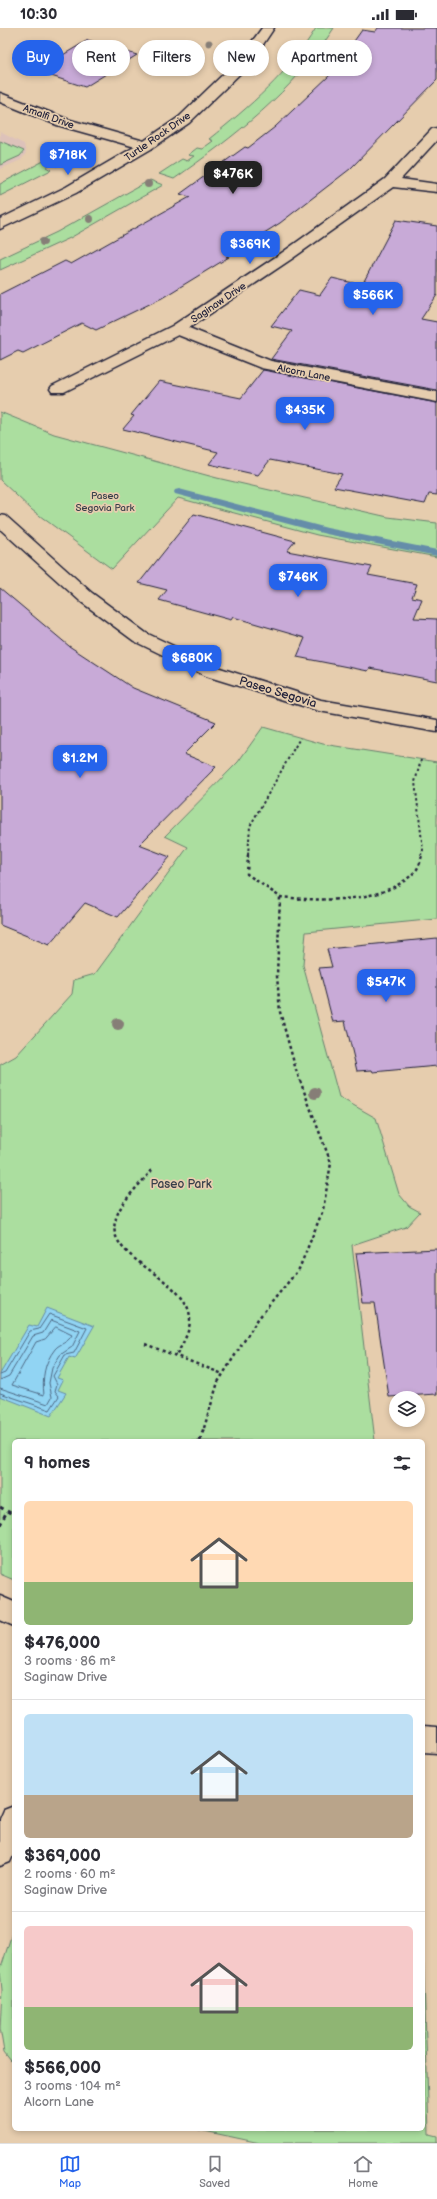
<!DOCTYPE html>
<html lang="en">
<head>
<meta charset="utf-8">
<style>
	body { margin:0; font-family:"Balsamiq Sans",sans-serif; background:#f2f2f3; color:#2b2b33; height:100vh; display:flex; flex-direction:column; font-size:15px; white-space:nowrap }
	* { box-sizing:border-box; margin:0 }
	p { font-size:13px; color:#7c7c81 }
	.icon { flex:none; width:22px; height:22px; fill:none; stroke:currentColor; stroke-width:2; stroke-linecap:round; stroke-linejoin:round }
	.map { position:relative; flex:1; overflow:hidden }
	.side { position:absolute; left:12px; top:1411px; width:413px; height:692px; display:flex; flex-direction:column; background:#fff; border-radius:6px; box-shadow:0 2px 6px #0003 }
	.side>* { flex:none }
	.banner { position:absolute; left:12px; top:12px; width:413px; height:36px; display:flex; gap:8px }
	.tools { position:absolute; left:389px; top:1363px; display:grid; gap:8px }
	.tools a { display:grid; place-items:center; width:36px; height:36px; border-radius:50%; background:#fff; box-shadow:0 2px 6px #0003; font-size:20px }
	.price { position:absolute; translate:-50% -34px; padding:0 9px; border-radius:8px; background:#2563eb; color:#fff; font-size:13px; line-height:26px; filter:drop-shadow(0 1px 2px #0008) }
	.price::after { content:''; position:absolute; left:50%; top:24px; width:12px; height:9px; margin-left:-6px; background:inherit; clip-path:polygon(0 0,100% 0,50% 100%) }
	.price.current { background:#222; color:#fff }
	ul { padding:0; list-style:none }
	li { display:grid; align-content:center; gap:8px; height:212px; padding:0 12px }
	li+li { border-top:1px solid #e1e1e2 }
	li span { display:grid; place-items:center; height:124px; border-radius:6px; color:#555 }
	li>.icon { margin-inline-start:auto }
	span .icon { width:72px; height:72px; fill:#fffc; stroke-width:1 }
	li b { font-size:17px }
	h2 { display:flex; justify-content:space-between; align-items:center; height:48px; padding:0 12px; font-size:17px }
	.chip { padding:0 14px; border-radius:18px; background:#fff; box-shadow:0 2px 6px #0003; font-size:14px; line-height:36px }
	.chip.current { background:#2563eb; color:#fff }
	.status { display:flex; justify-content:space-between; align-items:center; height:28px; padding:0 20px; background:#fff; direction:ltr }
	.status svg { height:11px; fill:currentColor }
	.tabs { display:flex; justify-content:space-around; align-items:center; height:56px; border-top:1px solid #e1e1e2; background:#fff; font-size:11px; color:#7c7c81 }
	.tabs a { display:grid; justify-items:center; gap:2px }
	.tabs .current { color:#2563eb }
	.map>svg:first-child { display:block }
	.built { fill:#ddc2ba }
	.green { fill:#abde9f; stroke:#66806d }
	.water { fill:#91d4f3; stroke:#658da9 }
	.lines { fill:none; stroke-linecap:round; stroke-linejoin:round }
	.shore { stroke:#4e6985; stroke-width:1 }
	.stream { fill:#658da9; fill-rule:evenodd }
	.building { fill:#c8aad7; stroke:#22223b }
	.minor-casing { stroke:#22223b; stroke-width:3 }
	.tertiary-casing { stroke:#22223b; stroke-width:3 }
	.path-far2 { stroke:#22223b; stroke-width:2; stroke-dasharray:2.5 2.5; stroke-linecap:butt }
	.path-far1 { stroke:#22223b; stroke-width:2.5; stroke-dasharray:3 3; stroke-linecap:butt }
	.path { stroke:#22223b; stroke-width:3; stroke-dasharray:4 4; stroke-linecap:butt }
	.minor { fill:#e6cdae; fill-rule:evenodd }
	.tertiary { fill:#e6cdae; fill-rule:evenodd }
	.tree { fill:#867e77 }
	.labels { text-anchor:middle; stroke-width:3.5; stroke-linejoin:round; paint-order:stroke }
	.far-street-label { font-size:10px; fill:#22223b; stroke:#e6cdae }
	.far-park-label { font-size:10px; fill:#373e4a; stroke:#e6cdae }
	.street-label { font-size:12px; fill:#22223b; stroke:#e6cdae }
	.park-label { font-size:12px; fill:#373e4a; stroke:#e6cdae }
</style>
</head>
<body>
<div class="status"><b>10:30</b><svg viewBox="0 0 49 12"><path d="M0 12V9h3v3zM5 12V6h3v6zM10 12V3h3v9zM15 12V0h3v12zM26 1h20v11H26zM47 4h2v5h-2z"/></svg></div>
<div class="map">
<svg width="437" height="2115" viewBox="0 0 437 2115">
	<rect width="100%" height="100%" fill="#e6cdae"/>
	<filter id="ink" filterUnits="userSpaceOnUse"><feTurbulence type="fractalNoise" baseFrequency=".025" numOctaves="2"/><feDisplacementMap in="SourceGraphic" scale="8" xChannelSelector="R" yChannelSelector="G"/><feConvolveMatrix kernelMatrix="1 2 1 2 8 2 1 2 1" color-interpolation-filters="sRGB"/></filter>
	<g filter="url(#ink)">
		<path class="built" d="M0,104L24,116L26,125L21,132L0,141Z"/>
		<path class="green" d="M316,0H334C293,64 235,108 174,151L159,146L182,131L187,133L194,128L188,127L197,120L202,121L213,113L209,111C249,79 289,45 316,0Z
			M0,113L24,123L20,128L0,137Z
			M61,126L73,127L66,134L63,133L57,138L51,136L46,139L51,142L0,168V156L55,127Z
			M150,152L163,157L70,210L0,242V231L57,204Z
			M0,384L54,406L217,450L388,489L437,495V529L317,507L178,470L112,541L32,482L0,452Z
			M263,699L323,716L437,734V891L306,904L303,937L339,1069L376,1090L399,1166L409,1178L420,1184L406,1199L352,1217L375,1413H14V1552L0,1546V1037L16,1028L72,966L74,952L95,946L188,819L165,808L238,734Z
			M14,1899V2037L4,2024L0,2000L2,1962L0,1943Z
			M423,1919L429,2106L437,2108V2115H260L195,2101H423Z"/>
		<path class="water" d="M47,1280L94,1298L75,1331L69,1329L57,1350L63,1352L58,1362L66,1365L51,1388L0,1368V1346L29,1297L37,1299Z"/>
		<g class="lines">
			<path class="shore" d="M56,1299L72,1307C67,1316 60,1315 55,1321C44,1335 42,1350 44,1367L12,1357L36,1314L45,1311Z
				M0,1347L5,1345L30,1303L39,1301L49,1286L87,1300L74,1325L65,1327L53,1348L57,1356L55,1363L59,1368L50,1382L0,1365
				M0,1352L9,1348L33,1308L43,1305L51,1292L80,1303L72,1319L60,1327L52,1340L49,1355L52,1369L48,1376L0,1360"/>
			<path class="stream" d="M179,461L327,500L437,522V528L326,506L175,466L174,464L175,462Z"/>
		</g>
		<path class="building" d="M378,0H437V52L350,141L280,195L226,229H229L162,270L96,302L82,295L23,325L18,323L0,332V266L65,233L71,236L190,169L180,166L245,119L248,120L275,99L330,47L362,2L375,4Z
			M88,12L137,27L85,59L36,43Z
			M396,192L437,198V267L421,291L437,294V362L271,331L292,303L271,298L299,262L320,267L332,250L362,257Z
			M263,342L437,375V467L429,466L425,476L334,459L342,446L270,432L258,447L209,436L218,424L123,401L134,388L131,387L159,353L241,370Z
			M194,486L295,513L287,523L372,539L368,547L417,556L412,569L422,571L414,590L437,591V653L370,640L368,643L297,629L305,610L233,589L231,592L159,572L167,562L139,555Z
			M0,560L69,618L133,660L216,694L184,726L216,739L139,817L170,829L118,889L85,875L49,917L0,897Z
			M437,910V1038L373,1044L372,1042L357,1043L345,993L333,994L319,940L332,939L327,921Z
			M437,1221V1366L389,1369L375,1275H363L356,1225Z"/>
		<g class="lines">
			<g class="minor-casing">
				<path id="minor" d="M0,65L67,91L151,115L153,118L146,122L57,97L0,74Z
					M437,100V112L401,151L437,156V164L393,159L293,230L189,300L271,333L437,364V374L261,340L178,307L64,364H52L50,361L52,358L172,298L283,224L385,151L432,101Z
					M0,487L6,488L92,565L146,605L220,640L321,672L437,692V704L319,683L206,648L134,613L80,573L0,501Z
					M0,1568L14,1574V1598L0,1592Z
					M423,1698L437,1699V1725L423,1724Z
					M14,1778V1825L10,1834L0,1838V1791L4,1782Z"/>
			</g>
			<g class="tertiary-casing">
				<path id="tertiary" d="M262,0H274L250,36L189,95L151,121L76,165L0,201V191L66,159L141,115L179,89L240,30Z"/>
			</g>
			<path class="path-far2" d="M421,732L415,754L423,822L421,827
				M248,827L250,798L300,710"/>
			<path class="path-far1" d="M280,869C321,873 388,877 417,841C420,837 421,831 422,826
				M152,1142C140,1157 119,1174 115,1194C106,1232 190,1251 190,1291C190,1304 182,1317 176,1328
				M145,1316L223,1346
				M204,1400L218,1354L258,1291L299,1241L323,1182L331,1135L296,1042L280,984L277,948L280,869L247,846L248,826"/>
			<path class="path" d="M200,1413L204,1399
				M0,1479L14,1487
				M0,1497L7,1483"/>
			<use href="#minor" class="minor"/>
			<use href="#tertiary" class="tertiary"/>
		</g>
		<g class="tree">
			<circle cx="209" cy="15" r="3.5"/>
			<circle cx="189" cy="38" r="3.5"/>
			<circle cx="148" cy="156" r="4"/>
			<circle cx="90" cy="191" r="4"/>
			<circle cx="43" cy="214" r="4"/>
			<circle cx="118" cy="996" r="6"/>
			<circle cx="315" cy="1065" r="6"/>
		</g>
	</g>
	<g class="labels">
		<g class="far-street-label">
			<text transform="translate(49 88) rotate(20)" y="4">Amalfi Drive</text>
			<text transform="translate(157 108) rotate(-35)" y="4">Turtle Rock Drive</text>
			<text transform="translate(218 274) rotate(-34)" y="4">Saginaw Drive</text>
			<text transform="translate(304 344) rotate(11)" y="4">Alcorn Lane</text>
		</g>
		<g class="far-park-label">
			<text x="105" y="471">Paseo<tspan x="105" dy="12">Segovia Park</tspan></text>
		</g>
		<g class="street-label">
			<text transform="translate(278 664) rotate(17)" y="4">Paseo Segovia</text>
		</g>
		<g class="park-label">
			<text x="181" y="1160">Paseo Park</text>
		</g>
	</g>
</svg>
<div class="tools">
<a><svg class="icon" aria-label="layers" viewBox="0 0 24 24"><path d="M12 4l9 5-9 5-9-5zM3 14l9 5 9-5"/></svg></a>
</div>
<b class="price" style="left:68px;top:148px">$718K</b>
<b class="price current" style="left:233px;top:167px">$476K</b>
<b class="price" style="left:250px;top:237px">$369K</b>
<b class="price" style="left:373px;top:288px">$566K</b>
<b class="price" style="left:305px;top:403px">$435K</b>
<b class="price" style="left:298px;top:570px">$746K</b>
<b class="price" style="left:192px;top:651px">$680K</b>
<b class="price" style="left:80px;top:751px">$1.2M</b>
<b class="price" style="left:386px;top:975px">$547K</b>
<div class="banner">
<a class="chip current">Buy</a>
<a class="chip">Rent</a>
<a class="chip">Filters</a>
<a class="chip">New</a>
<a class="chip">Apartment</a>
</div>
<section class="side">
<h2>9 homes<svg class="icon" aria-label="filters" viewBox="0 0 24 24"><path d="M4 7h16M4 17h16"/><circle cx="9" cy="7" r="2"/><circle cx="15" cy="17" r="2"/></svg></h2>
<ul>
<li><span style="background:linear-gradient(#ffd9b3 65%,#8fb573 0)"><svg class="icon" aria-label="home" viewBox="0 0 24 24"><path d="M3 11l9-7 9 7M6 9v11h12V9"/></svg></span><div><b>$476,000</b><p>3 rooms · 86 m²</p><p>Saginaw Drive</p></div></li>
<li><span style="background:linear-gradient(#bfe0f5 65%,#b9a48a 0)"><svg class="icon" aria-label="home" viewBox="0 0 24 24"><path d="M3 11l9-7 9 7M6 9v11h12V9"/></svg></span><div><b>$369,000</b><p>2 rooms · 60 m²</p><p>Saginaw Drive</p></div></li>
<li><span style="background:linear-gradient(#f6c9c9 65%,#8fb573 0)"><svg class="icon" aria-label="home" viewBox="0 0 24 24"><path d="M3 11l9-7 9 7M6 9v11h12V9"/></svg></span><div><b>$566,000</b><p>3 rooms · 104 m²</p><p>Alcorn Lane</p></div></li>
</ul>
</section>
</div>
<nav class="tabs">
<a class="current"><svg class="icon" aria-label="map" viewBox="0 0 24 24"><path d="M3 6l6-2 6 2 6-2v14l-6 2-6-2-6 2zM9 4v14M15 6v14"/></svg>Map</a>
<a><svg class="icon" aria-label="saved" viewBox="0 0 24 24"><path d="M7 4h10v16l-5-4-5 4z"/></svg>Saved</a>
<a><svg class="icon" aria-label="home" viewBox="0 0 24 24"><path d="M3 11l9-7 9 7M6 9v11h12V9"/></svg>Home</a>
</nav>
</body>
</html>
